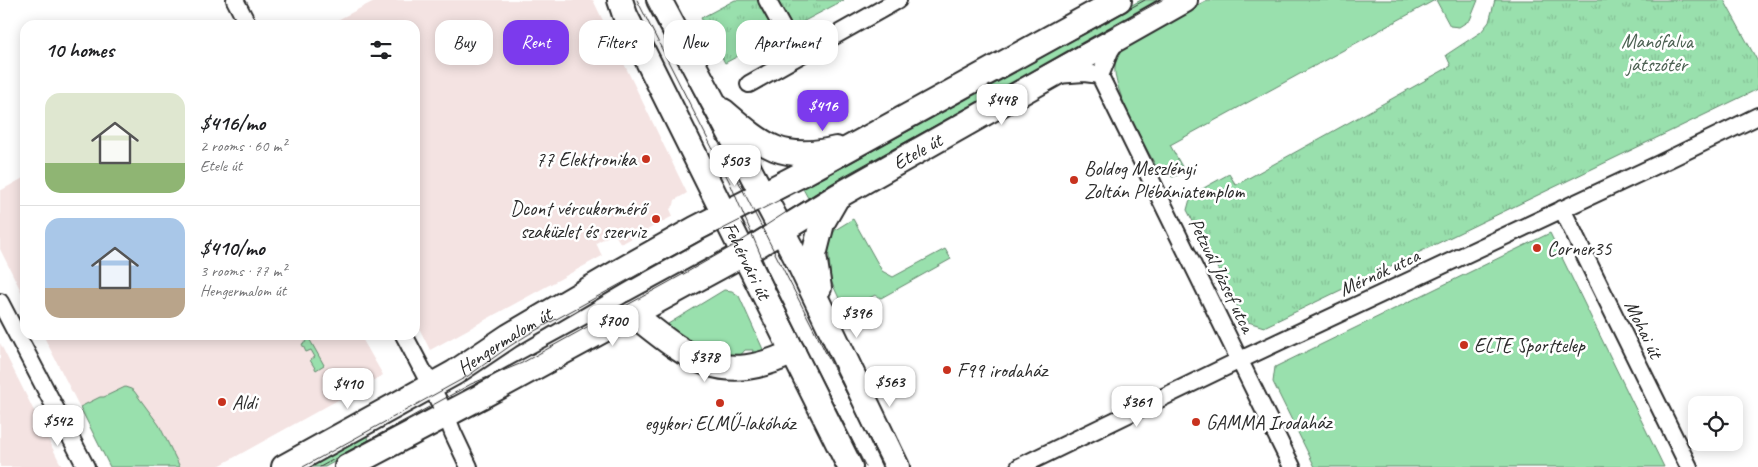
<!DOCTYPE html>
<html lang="en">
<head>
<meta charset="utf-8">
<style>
	body { margin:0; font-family:Caveat,sans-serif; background:#f2f2f2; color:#202124; height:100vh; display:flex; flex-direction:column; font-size:19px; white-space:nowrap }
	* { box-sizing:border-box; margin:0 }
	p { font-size:16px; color:#757577 }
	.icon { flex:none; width:28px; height:28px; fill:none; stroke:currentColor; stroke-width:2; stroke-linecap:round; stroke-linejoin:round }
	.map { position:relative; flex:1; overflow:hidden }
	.side { position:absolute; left:20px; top:20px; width:400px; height:320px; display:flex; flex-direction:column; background:#fff; border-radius:15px; box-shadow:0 2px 12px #0003 }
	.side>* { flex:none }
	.guide { position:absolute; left:435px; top:20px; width:475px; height:45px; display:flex; gap:10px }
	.controls { position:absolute; left:1688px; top:396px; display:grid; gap:10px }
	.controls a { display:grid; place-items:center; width:55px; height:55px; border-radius:10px; background:#fff; box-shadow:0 2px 12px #0003; font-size:25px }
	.price { position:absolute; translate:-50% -42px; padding:0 11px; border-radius:10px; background:#fff; color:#222; font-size:16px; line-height:32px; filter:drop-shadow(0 1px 2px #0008) }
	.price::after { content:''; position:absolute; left:50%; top:30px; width:15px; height:11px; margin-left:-8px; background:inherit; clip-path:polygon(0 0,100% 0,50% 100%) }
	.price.active { background:#7c3aed; color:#fff }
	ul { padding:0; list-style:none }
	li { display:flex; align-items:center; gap:15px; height:125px; padding:0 25px }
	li+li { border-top:1px solid #e0e0e0 }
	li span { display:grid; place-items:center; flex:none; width:140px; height:100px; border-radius:15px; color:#555 }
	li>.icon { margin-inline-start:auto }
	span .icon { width:60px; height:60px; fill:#fffc; stroke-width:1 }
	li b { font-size:21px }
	h2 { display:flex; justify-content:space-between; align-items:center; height:60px; padding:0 25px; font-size:21px }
	.pill { padding:0 18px; border-radius:15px; background:#fff; box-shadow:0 2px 12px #0003; font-size:18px; line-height:45px }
	.pill.active { background:#7c3aed; color:#fff }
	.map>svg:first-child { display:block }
	.built { fill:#f4e3e2 }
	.grass { fill:#99e0ad; stroke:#62866c }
	.park { fill:url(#park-tufts); stroke:#62866c }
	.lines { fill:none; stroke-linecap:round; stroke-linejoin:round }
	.street-casing { stroke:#2b2b2b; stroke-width:20 }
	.secondary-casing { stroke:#2b2b2b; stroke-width:28 }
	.street { stroke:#fff; stroke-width:16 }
	.secondary { stroke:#fff; stroke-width:24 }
	.tram { stroke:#2b2b2b; stroke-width:1 }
	.poi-dot { fill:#c8321e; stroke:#fff; stroke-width:2 }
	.labels { text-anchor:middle; stroke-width:5; stroke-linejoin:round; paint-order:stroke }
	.park-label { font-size:20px; fill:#4c6152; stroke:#fff }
	.street-label { font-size:20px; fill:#2b2b2b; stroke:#fff }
	.poi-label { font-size:20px; fill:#2b2b2b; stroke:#fff; text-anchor:start }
</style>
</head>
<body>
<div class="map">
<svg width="1758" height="467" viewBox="0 0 1758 467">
	<defs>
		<pattern id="park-tufts" width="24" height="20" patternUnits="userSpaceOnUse" patternTransform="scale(1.25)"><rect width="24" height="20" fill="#99e0ad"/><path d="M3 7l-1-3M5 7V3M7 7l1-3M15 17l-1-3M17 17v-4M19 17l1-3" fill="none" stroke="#84c095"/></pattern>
	</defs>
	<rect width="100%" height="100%" fill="#fff"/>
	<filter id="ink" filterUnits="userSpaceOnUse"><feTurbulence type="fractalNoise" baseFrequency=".02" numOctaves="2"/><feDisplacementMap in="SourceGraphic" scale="10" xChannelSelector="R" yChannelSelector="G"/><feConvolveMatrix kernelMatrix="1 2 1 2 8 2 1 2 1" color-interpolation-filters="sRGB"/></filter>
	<g filter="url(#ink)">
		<path class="built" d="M376,0H593L687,193L675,200L674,205L670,209L673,216L621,244L614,233L596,243L602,256L430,350L415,320V25H328Z
			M25,177V299L0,249V191Z
			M43,335H360L383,375L217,467H110Z
			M0,343L59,461L63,467H0Z"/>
		<path class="grass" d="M1141,0H1166L808,198L802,187Z
			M1207,0H1435L1170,145L1185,172L1173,177L1158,170C1146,147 1112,90 1115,66C1115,59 1120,51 1124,45Z
			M1436,0H1478L1470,20L1459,27L1450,26Z
			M853,219L882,271L893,277L945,249L951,259L881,298L875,295L845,311L831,281L828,244L835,230Z
			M1550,233L1664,467H1315L1273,382L1275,367Z
			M724,290L732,291L739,296L766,356L751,359L753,350H745L739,357C712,356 685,345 668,324Z
			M303,335H307L324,365L316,370L310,360L315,357L311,350L306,352L302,344L306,342Z
			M125,387L131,389L134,391L159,425L180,467H110L80,407L100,397H104Z
			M364,430L370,442L325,467H297Z"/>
		<path class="park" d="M735,0H844L725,63L701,18Z
			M1495,0H1724L1758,62V89L1264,327L1245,321L1187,210L1190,199L1202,189L1229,174L1236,185L1451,66L1446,55L1481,32L1489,22Z"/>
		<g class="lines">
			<g class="street-casing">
				<path id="street" d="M235,0L248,25
					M767,0L798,56
					M1118,38L1110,51L1100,76L1292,467
					M1057,75L1084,73L1100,75
					M749,84L898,0
					M1562,209L1689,467
					M0,302L86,467
					M404,335L446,415L453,433L469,467
					M1019,467L1240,360L1659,164L1758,116"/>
			</g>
			<g class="secondary-casing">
				<g id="secondary">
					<path id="s1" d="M620,0L625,15L850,467"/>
					<path d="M659,0L797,259L897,467"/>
					<path d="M723,111C764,146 781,162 836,149"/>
					<path d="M819,288L814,255L822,223L837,197"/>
					<path d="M633,314C689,359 721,387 793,352"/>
					<path id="s2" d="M284,467L454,373L509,336L620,271L695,229L804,173L1119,0"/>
					<path id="s3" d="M347,467L482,396L745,253L838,196L1185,0"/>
				</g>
			</g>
			<use href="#street" class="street"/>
			<use href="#secondary" class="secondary"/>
			<path class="tram" d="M637,0L730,183L776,291L866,467
				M646,0L884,467
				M303,467L468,376L510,346L529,334L701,240L825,177L1145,0
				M320,467L471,384L522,363L540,353C606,316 673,281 738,243C774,221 808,197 844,176L1162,0"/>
		</g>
	</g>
	<g class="poi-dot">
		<circle cx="646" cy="159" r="5"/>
		<circle cx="1074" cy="180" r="5"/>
		<circle cx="656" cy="219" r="5"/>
		<circle cx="1537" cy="248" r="5"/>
		<circle cx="1464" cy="345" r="5"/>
		<circle cx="947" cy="370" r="5"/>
		<circle cx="222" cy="402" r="5"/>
		<circle cx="720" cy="403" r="5"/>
		<circle cx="1196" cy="422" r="5"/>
	</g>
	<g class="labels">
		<g class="park-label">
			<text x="1657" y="48">Manófalva<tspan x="1657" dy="23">játszótér</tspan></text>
		</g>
		<g class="street-label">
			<text dy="7" stroke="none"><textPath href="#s3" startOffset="652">Etele út</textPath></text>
			<text dy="7" stroke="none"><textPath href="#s1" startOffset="290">Fehérvári út</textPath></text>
			<text transform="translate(1379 272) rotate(-25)" y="7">Mérnök utca</text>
			<text transform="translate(1222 275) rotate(64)" y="7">Petzvál József utca</text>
			<text transform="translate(1644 329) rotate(64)" y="7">Mohai út</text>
			<text dy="7" stroke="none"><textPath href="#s2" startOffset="254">Hengermalom út</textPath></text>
		</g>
		<g class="poi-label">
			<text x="636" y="166" text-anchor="end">77 Elektronika</text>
			<text x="1084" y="175">Boldog Meszlényi<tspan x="1084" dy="23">Zoltán Plébániatemplom</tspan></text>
			<text x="646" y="215" text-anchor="end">Dcont vércukormérő<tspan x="646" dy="23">szaküzlet és szerviz</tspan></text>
			<text x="1547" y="255">Corner35</text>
			<text x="1474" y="352">ELTE Sporttelep</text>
			<text x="957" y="377">F99 irodaház</text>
			<text x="232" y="409">Aldi</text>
			<text x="1206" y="429">GAMMA Irodaház</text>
			<text x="720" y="430" text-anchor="middle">egykori ELMŰ-lakóház</text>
		</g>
	</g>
</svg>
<div class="controls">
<a><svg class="icon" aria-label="locate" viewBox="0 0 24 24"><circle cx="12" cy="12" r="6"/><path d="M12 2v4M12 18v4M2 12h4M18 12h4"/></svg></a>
</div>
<b class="price" style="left:1002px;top:126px">$448</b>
<b class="price active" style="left:823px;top:132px">$416</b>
<b class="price" style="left:735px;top:187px">$503</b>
<b class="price" style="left:857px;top:339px">$396</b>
<b class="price" style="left:613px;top:347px">$700</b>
<b class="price" style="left:705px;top:383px">$378</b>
<b class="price" style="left:890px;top:408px">$563</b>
<b class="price" style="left:348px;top:410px">$410</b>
<b class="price" style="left:1137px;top:428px">$361</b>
<b class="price" style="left:58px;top:447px">$542</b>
<div class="guide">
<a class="pill">Buy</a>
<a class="pill active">Rent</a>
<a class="pill">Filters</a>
<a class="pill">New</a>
<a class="pill">Apartment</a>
</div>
<section class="side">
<h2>10 homes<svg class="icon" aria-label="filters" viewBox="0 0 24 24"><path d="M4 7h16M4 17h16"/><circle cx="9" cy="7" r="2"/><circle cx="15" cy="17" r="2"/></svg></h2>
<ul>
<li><span style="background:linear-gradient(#dfe7d0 70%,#8fb573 0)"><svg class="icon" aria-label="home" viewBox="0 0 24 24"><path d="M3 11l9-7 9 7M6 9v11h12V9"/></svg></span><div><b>$416/mo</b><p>2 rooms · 60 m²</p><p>Etele út</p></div></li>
<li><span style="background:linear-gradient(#a9c7e8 70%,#b9a48a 0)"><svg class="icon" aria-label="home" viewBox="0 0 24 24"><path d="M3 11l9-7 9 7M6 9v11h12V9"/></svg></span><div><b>$410/mo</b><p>3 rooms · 77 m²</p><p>Hengermalom út</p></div></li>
</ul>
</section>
</div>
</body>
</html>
